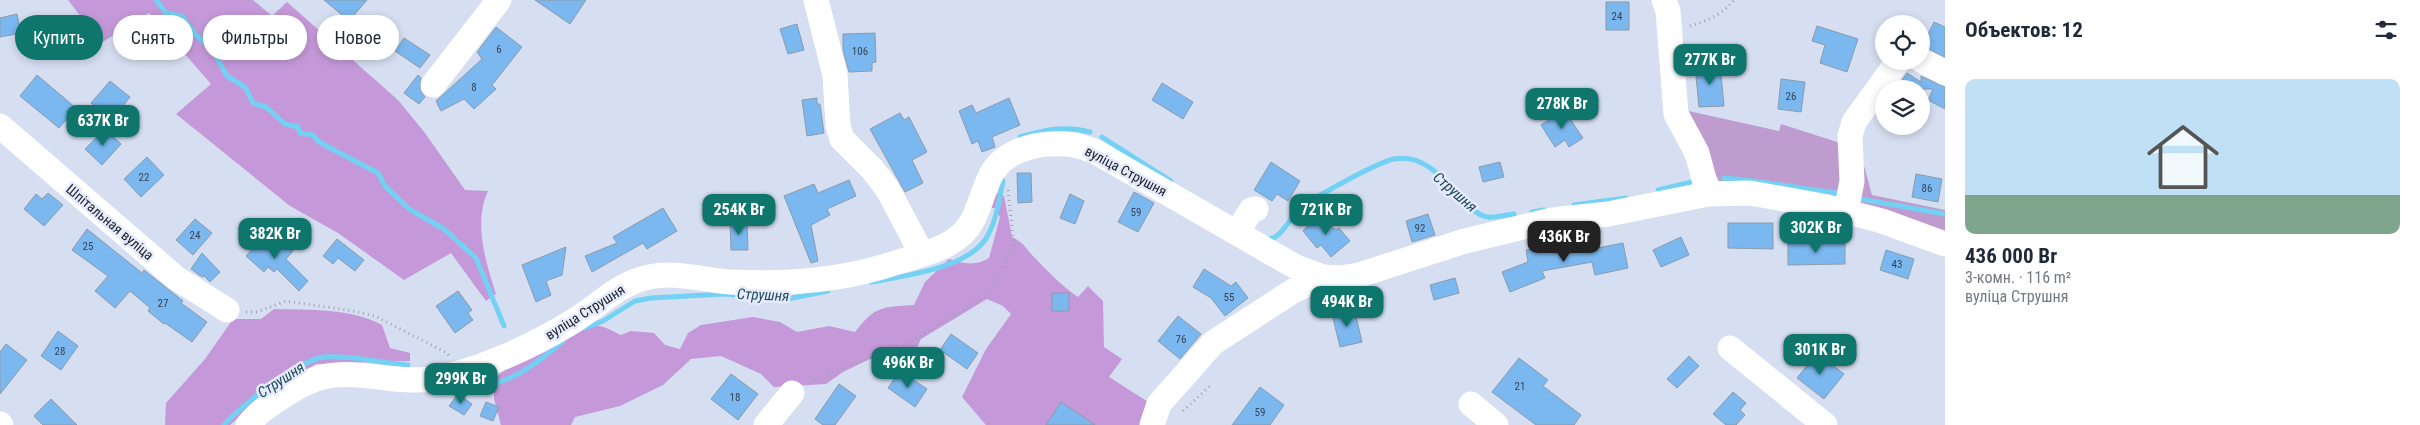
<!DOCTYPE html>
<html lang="ru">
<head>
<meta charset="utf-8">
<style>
	body { margin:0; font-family:"Roboto Condensed",sans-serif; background:#f2f2f3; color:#1f2937; height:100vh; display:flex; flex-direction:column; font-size:19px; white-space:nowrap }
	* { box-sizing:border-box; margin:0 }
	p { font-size:16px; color:#747a83 }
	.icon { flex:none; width:28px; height:28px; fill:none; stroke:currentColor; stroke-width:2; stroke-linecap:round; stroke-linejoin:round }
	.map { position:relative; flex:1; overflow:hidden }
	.details { display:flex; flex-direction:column; background:#fff; width:475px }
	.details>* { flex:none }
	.hud { position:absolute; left:15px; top:15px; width:475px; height:45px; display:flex; gap:10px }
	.fabs { position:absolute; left:1875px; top:15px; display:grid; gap:10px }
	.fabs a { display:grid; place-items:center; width:55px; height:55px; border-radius:50%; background:#fff; box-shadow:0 2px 8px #0003; font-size:25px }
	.price { position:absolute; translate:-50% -42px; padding:0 11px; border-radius:10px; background:#0f766e; color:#fff; font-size:16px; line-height:32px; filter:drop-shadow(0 1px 2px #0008) }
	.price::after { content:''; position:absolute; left:50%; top:30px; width:15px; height:11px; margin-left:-8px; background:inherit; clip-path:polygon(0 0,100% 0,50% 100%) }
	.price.on { background:#222; color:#fff }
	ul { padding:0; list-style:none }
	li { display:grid; align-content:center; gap:10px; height:265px; padding:0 20px }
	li+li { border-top:1px solid #e0e1e3 }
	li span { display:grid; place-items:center; height:155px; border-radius:10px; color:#555 }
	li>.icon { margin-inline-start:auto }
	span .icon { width:90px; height:90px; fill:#fffc; stroke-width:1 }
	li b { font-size:21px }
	h2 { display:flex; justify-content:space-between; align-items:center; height:60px; padding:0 20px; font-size:21px }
	.pill { padding:0 18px; border-radius:22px; background:#fff; box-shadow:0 2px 8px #0003; font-size:18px; line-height:45px }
	.pill.on { background:#0f766e; color:#fff }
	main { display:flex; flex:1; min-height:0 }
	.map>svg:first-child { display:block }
	.green { fill:#bf9ccf }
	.forest { fill:#c599d9 }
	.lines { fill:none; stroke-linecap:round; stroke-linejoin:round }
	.stream { stroke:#73d1f3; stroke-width:5 }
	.building { fill:#7bb8ef; stroke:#8b9baa }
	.path { stroke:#9da3b3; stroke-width:3; stroke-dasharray:1 4; stroke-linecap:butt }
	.minor { stroke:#fff; stroke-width:25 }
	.labels { text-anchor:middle; stroke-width:5; stroke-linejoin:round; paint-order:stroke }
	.number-label { font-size:11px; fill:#344558 }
	.street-label { font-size:14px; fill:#1c1f26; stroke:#e5ebfc }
	.water-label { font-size:15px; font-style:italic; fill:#204a59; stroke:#e5ebfc }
</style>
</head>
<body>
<main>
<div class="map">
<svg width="1945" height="425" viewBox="0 0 1945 425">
	<rect width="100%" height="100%" fill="#d6def2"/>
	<path class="green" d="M1684,110L1779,131L1781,124L1837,142L1846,155L1844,199L1721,185Z
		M1858,144L1872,195L1945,210V233L1857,205Z"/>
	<path class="forest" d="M68,0H253L272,16L287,2L398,100L425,133L465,190L488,191C473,223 486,263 496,294L486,301L451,253L404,280L338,233L290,206L176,114L211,84L149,13L101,43Z
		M994,192L1004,196L1012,237C1026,244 1024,247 1034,257C1048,272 1062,286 1078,297L1088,286L1103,301L1104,347L1122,359L1109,377L1153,405L1144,425H986L962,397L986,349L1011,314L1003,306L987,299L921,339L916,349L876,356L843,372L826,384L774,387L761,374L721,356L691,359L663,385L620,406L575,417L571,425H501L494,399V379C511,362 572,327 596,326C604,325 614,332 621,335L631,331L654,333L665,345L680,349L688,333L701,325L753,317L780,322L797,332L829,326L855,332C875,306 882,307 914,305L925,282L949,259C964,264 976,266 989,258L1000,217L995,208H991Z
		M274,309C309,310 351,308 382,325L390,348L410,353V361L316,364L256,402L230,425H165L166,403L205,359L233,319H261Z"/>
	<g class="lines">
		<path class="stream" d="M156,0L166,13L182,16L195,34L213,51L227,76L245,87L253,103L266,107L285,124L298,127L300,133L313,135L319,142L378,173L385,186L409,209L444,229L476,258L504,326
			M1020,137C1044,130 1065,125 1090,132
			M1102,137L1171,181
			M1724,178L1754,181L1842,194
			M1658,190L1696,181
			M1855,198L1945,214
			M1574,205L1626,198
			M1532,212L1544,210
			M1267,239C1282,239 1289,218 1300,209C1312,198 1378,162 1394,159C1439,150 1462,215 1488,217C1496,218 1506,215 1514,214
			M871,282C904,276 964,269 985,240C996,224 999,201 1003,181
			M585,328L603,321L635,301L651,298L724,294L787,299L828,291
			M492,384C518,379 543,358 563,341
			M224,425C241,406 299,360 324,357C351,355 381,363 408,365"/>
	</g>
	<path class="building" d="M324,0H367L349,21Z
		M535,0H586L570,24Z
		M1606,2H1629V30H1606Z
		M17,14L21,33L0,37V18Z
		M1934,22L1945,27V57L1922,46Z
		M797,24L804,50L788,54L780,29Z
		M1817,26L1858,39L1847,72L1820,63L1825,45L1812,41Z
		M496,27L522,47L492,85L496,89L474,109L464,99L441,111L436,101L482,59L477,52Z
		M875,33L876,62L872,63V71L849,72L843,50V34Z
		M404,38L430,55L420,68L395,51Z
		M1720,64L1724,106L1699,107L1695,66Z
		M1907,73L1921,82V76L1945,87V109L1928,100L1933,89H1896Z
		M37,75L76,108L59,128L20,96Z
		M418,75L421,78L420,90L425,97L419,104L404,93Z
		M1781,79L1805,82L1801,112L1778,109Z
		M110,81L130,97L112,120L91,103Z
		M1162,83L1193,102L1183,119L1152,100Z
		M817,98V104H820L824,133L807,136L802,100Z
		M1009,98L1020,125L992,137L995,147L982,152L978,141L972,144L959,111L972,105L976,113Z
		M1564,110L1583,138L1569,147L1565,140L1555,147L1541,125Z
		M900,113L904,120L909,117L927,152L912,160L923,183L905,192L870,129Z
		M105,129L121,144L102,165L85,149Z
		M147,157L164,175L141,197L124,179Z
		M1271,162L1300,181L1288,201L1277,194L1272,201L1254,190Z
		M1500,162L1504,177L1483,182L1479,167Z
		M1017,173H1031L1032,202L1018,203Z
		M1916,174L1942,179L1938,202L1912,197Z
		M849,180L856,196L827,209L830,215L811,225L818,261L811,263L784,196L814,184L818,193Z
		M1134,192L1154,203L1138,232L1118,222Z
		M48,193L63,205L44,226L24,209L36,194L42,199Z
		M1070,194L1084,201L1075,224L1060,218Z
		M663,208L677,231L647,249L643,243L592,272L585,256L617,243L613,237Z
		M1428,214L1435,235L1412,242L1406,221Z
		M1317,215L1336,230L1339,228L1350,241L1331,257L1321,245L1317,248L1303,231Z
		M195,219L212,233L193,255L176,240Z
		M730,221H747L748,250H731Z
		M1728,223H1773V249L1728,248Z
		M87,229L142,273L144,270L183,301L181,303L207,322L192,342L165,323L164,324L148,311L150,308L130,291L115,308L95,291L108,276L72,250Z
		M258,233L278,248L283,242L293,251L286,259L308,281L299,291L277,269L274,272L268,267L264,272L246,256L254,247L249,242Z
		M1681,237L1689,255L1661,267L1653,250Z
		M337,239L364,260L355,271L338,258L333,264L323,256Z
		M1845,242V264L1788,265V243Z
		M1623,243L1628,268L1595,275L1592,262L1542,271L1545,278L1510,292L1502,272L1528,262L1526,250L1553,245L1555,254L1567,252V254Z
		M566,247L562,275L546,281L551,295L536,302L522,265Z
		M1886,250L1914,259L1908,279L1880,270Z
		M202,253L220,272L210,282L204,276L202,277L191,269Z
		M1204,269L1231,286L1236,282L1248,298L1225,316L1211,298L1193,287Z
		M1455,278L1459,293L1434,300L1430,285Z
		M458,291L472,310L468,313L473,320L455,333L436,306Z
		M1052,293H1069V311H1052Z
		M1354,308L1362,342L1340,347L1332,314Z
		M1178,316L1201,334L1180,359L1158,341Z
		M58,331L78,346L61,370L41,356Z
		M951,334L978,353L967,369L940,350Z
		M6,344L27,360L0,394V352Z
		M1817,353L1844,374L1824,399L1797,378Z
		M1689,356L1699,366L1677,388L1667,379Z
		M1519,358L1548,380L1543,386L1581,415L1574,425H1536L1492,392Z
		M900,371L927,389L915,407L888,388Z
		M731,374L758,394L738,420L711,399Z
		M839,384L856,396L835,425H823L815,419Z
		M1260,387L1284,405L1270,425H1232Z
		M1733,392L1746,403L1740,410L1745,415L1736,425H1726L1713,414Z
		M458,394L472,404L464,415L449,406Z
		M51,399L77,425H43L34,416Z
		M486,402L499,407L493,421L480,416Z
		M1061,402L1095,425H1046Z"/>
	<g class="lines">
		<path class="path" d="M1690,26C1707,21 1723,14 1734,0
			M246,312H257L286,301L353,311L375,316L447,353L449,356
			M810,383L823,376L911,342L990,293L1014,245L1008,190
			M1183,411L1210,386"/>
		<path class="minor" d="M816,0L835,75L838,126L842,139L873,170L888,190L922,254
			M1664,0L1668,11L1676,114L1697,153L1708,194
			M1921,60L1945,73
			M433,85L499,0
			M0,126L176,278L227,310
			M1846,212L1852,181L1850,136L1854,122L1898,61
			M1237,233L1251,210L1256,209
			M1730,348L1825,425
			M1471,404L1496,425
			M0,424L1,425
			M248,425C258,412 271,404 285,395C296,388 309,380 323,377C359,369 395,384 432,379C477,372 533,346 572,322C597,307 619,283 649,277C676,271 702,280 729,282C787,285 843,281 898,262C920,255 945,250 962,234C977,221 981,196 989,179C1001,150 1037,142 1066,144C1075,144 1085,148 1094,151L1296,267L1323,277L1340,278L1359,275L1465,241L1552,220L1608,214L1708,194L1750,193L1828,207L1882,221L1945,244
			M766,425L792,393
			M1152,425L1159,404L1213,343L1293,291L1323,277"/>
	</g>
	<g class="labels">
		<g class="number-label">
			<text x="1617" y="20">24</text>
			<text x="499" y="53">6</text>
			<text x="860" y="55">106</text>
			<text x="474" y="91">8</text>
			<text x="1791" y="100">26</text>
			<text x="144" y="181">22</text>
			<text x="1927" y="192">86</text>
			<text x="1136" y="216">59</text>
			<text x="1420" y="232">92</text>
			<text x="195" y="239">24</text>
			<text x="88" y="250">25</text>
			<text x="1897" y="268">43</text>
			<text x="1229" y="301">55</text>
			<text x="163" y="307">27</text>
			<text x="1181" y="343">76</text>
			<text x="60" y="355">28</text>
			<text x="1520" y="390">21</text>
			<text x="735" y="401">18</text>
			<text x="1260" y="416">59</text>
		</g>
		<g class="street-label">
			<text transform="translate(1126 171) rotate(28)" y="5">вуліца Струшня</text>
			<text transform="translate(110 222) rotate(40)" y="5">Шпітальная вуліца</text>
			<text transform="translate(585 312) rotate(-32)" y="5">вуліца Струшня</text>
		</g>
		<g class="water-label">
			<text transform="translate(1455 192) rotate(41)" y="5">Струшня</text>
			<text transform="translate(763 295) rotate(2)" y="5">Струшня</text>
			<text transform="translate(281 380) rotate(-33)" y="5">Струшня</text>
		</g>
	</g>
</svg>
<div class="fabs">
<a><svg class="icon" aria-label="locate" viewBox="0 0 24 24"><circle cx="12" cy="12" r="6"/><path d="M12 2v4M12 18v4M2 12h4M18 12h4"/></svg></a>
<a><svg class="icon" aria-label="layers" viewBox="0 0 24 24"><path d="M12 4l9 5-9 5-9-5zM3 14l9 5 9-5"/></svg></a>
</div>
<b class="price" style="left:1710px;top:86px">277K Br</b>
<b class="price" style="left:1562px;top:130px">278K Br</b>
<b class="price" style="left:103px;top:147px">637K Br</b>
<b class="price" style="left:739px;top:236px">254K Br</b>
<b class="price" style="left:1326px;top:236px">721K Br</b>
<b class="price" style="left:1816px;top:254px">302K Br</b>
<b class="price" style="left:275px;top:260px">382K Br</b>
<b class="price on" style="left:1564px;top:263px">436K Br</b>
<b class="price" style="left:1347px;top:328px">494K Br</b>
<b class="price" style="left:1820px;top:376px">301K Br</b>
<b class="price" style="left:908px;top:389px">496K Br</b>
<b class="price" style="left:461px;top:405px">299K Br</b>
<div class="hud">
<a class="pill on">Купить</a>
<a class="pill">Снять</a>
<a class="pill">Фильтры</a>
<a class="pill">Новое</a>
</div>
</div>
<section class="details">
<h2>Объектов: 12<svg class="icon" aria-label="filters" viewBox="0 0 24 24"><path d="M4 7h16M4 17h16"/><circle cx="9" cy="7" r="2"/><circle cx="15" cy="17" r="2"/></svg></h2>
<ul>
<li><span style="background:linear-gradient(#bfe0f5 75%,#7fa58c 0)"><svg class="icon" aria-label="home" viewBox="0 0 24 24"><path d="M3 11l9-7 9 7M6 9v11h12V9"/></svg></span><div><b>436 000 Br</b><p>3-комн. · 116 m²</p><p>вуліца Струшня</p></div></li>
</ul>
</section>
</main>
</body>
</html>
